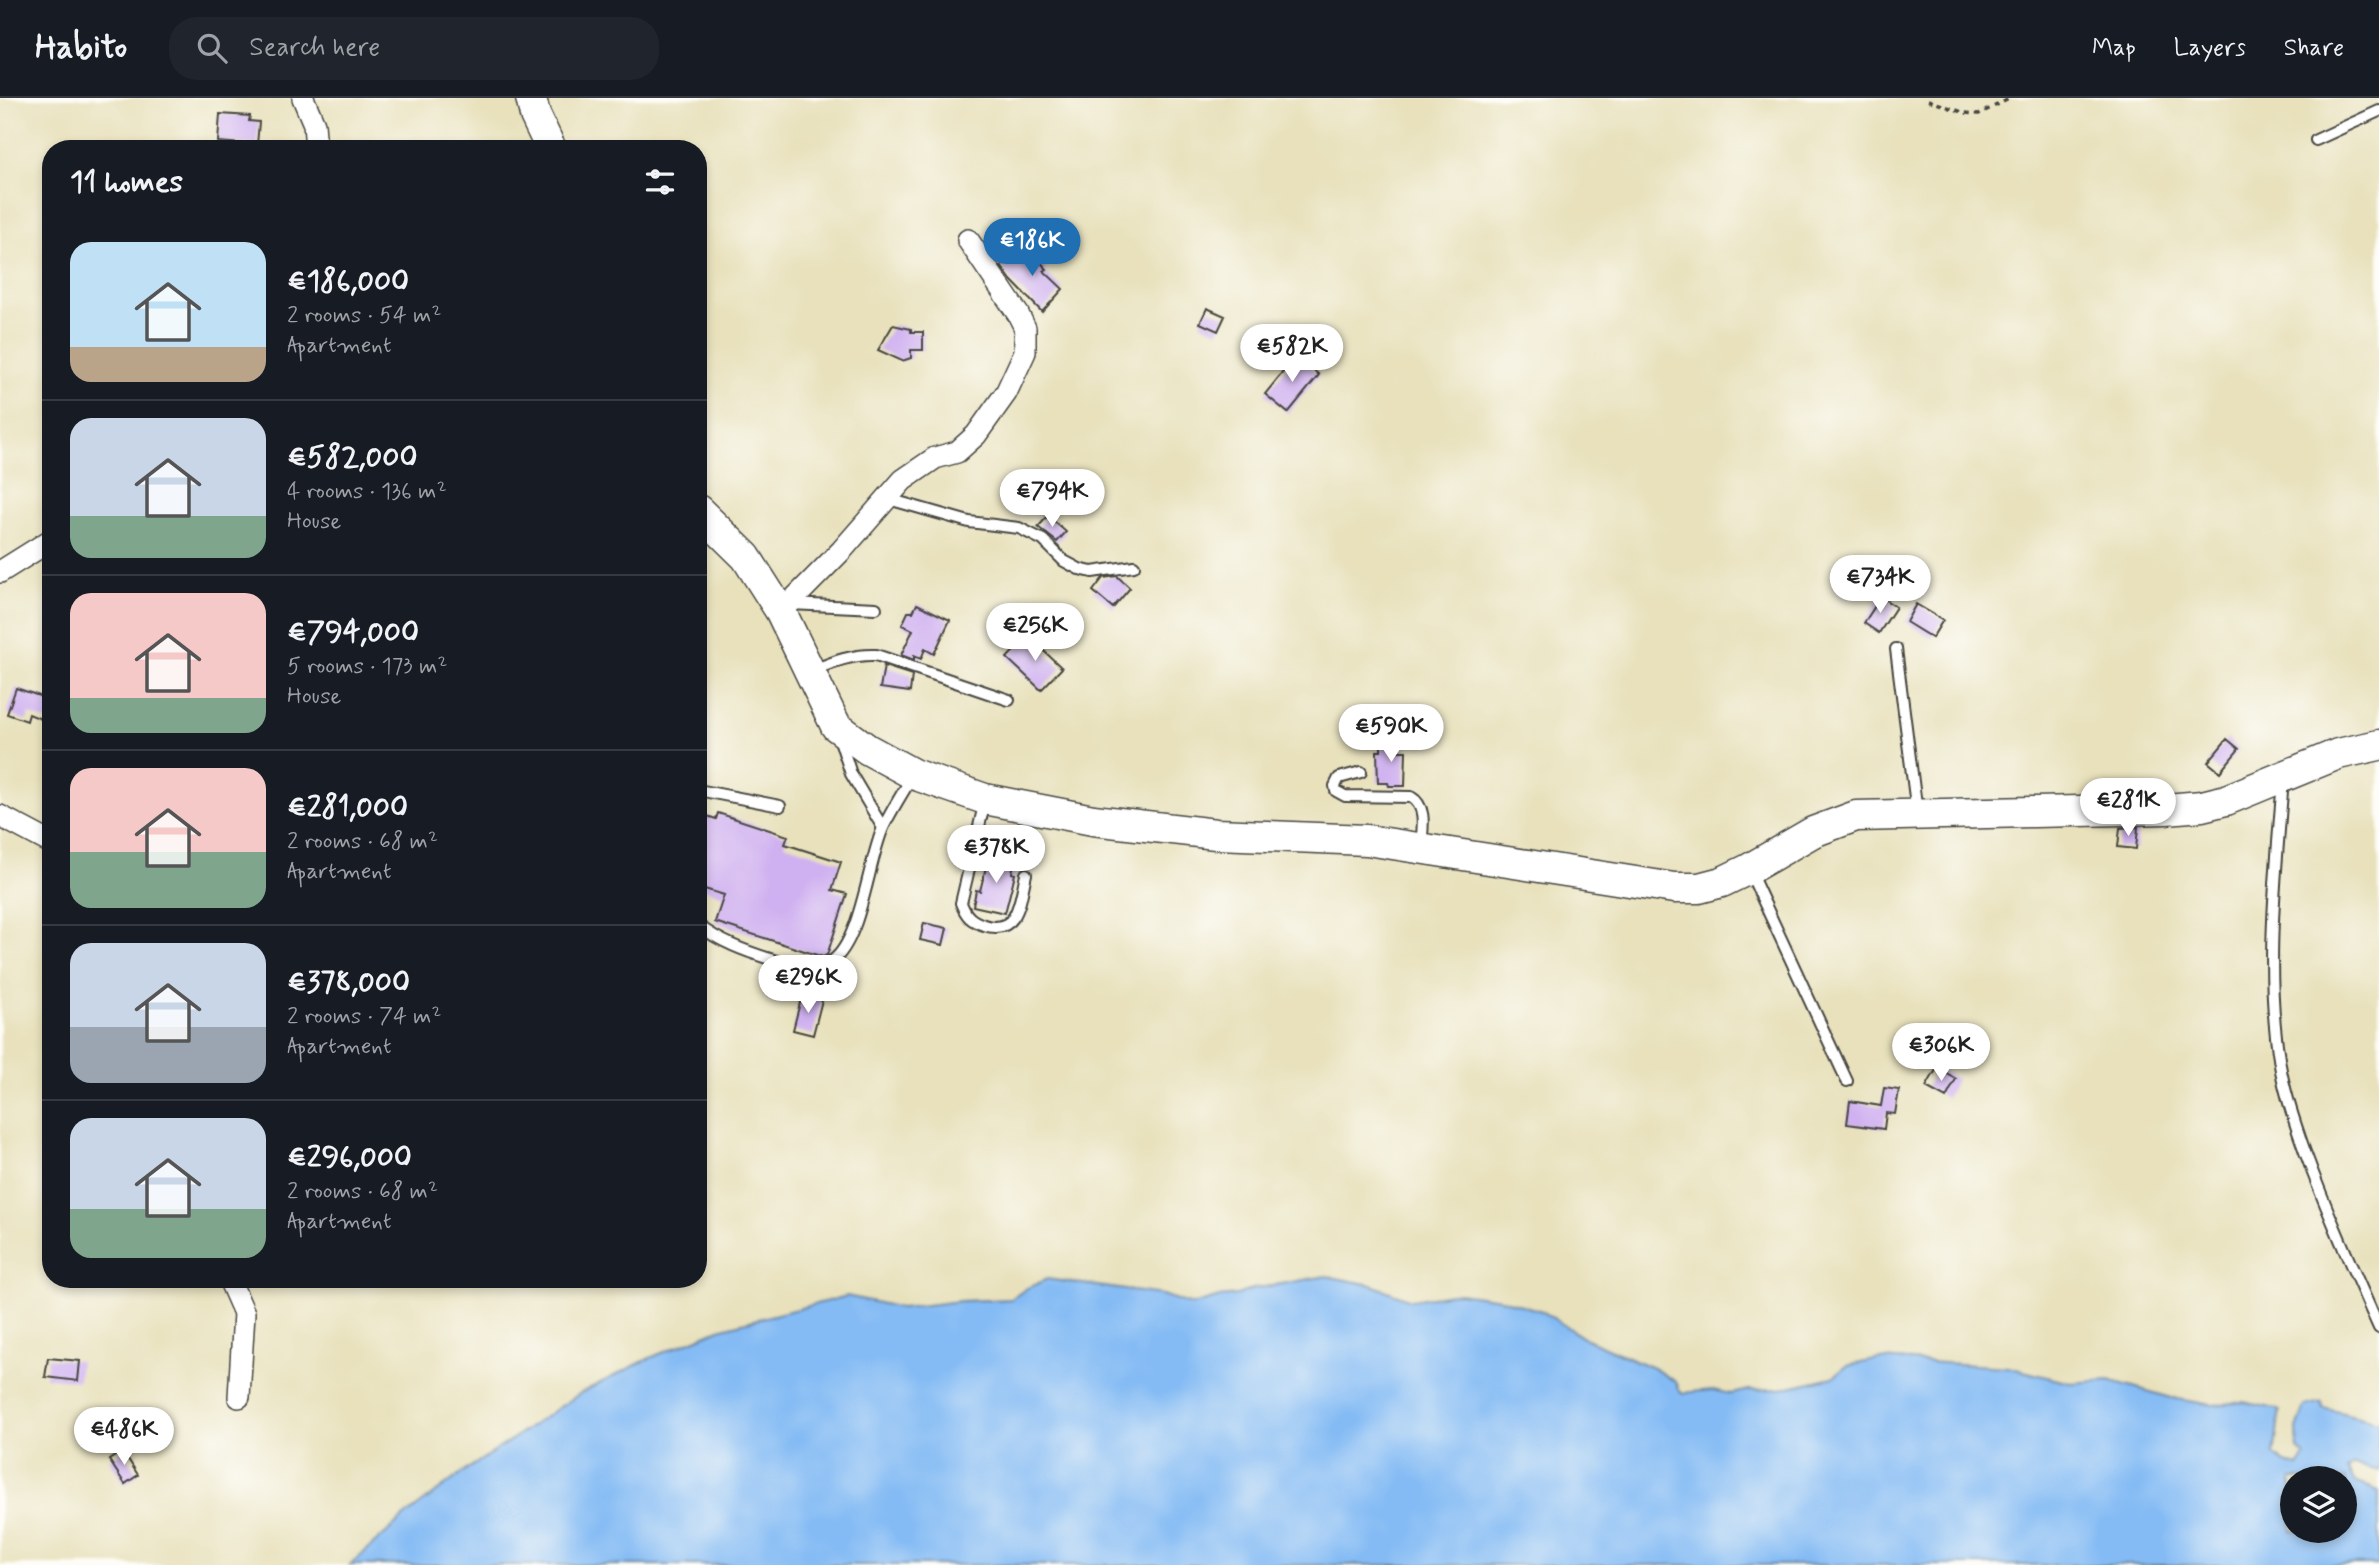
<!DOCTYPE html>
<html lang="en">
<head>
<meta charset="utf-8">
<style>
	body { margin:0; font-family:Mynerve,sans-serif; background:#20242c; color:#f1f3f6; height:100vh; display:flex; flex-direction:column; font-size:26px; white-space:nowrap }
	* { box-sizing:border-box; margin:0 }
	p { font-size:23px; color:#9ea1a6 }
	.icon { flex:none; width:38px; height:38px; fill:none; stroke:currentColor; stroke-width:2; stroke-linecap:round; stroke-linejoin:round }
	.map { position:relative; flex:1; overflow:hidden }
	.panel { position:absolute; left:42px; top:42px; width:665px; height:1148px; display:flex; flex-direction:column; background:#171b24; border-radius:28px; box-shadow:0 4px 10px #0003 }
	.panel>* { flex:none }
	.controls { position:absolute; left:2280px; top:1368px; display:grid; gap:14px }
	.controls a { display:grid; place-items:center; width:77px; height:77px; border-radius:50%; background:#171b24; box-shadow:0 4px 10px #0003; font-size:35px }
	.price { position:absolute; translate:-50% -60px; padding:0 16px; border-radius:24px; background:#fff; color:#222; font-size:23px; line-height:46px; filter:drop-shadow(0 2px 4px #0008) }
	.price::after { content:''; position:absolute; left:50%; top:42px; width:21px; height:16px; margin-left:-10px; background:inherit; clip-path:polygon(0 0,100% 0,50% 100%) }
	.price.selected { background:#1f6fb2; color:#fff }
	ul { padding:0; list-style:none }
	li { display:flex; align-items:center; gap:21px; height:175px; padding:0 28px }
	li+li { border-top:2px solid #363941 }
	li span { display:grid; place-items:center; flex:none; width:196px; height:140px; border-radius:21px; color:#555 }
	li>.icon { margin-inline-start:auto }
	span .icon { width:84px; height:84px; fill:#fffc; stroke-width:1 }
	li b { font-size:30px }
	h2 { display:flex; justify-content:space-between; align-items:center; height:84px; padding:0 28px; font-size:30px }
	header { display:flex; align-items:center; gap:42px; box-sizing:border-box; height:98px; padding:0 35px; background:#171b24; border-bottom:2px solid #363941 }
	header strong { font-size:33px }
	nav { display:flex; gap:38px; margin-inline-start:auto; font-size:24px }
	.search { width:490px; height:63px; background:#20242c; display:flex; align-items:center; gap:18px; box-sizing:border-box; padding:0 24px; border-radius:28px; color:#9ea1a6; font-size:26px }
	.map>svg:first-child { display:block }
	.water { fill:#84bbf4; stroke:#587390; stroke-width:2; fill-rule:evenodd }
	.building { fill:#cfb0f0 }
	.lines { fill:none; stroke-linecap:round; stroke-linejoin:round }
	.lane-casing { stroke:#474641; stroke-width:14 }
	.street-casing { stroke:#474641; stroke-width:24 }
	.secondary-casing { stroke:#474641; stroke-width:33 }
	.path { stroke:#474641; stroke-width:3.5; stroke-dasharray:5 5; stroke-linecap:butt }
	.lane { stroke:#fff; stroke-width:10 }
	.street { stroke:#fff; stroke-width:21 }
	.secondary { stroke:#fff; stroke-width:30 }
</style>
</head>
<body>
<header>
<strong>Habito</strong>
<div class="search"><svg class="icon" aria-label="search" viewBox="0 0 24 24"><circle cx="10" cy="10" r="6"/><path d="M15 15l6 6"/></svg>Search here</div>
<nav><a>Map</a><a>Layers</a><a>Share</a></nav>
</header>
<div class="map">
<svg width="2379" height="1467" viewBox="0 0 2379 1467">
	<rect width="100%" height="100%" fill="#fdfcf7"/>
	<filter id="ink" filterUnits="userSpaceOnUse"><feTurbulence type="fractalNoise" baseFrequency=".0143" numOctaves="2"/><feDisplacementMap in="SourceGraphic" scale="14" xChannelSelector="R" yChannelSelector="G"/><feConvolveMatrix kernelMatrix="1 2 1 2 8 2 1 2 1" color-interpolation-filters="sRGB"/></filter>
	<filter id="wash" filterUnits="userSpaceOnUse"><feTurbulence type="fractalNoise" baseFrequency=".00686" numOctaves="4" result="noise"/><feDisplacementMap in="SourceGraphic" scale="28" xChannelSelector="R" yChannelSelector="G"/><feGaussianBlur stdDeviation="1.57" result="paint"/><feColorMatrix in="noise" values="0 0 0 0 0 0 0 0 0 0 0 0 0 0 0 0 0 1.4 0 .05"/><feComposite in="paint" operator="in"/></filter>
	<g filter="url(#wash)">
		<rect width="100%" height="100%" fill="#e8e1bc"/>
		<path class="water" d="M1326,1178L1372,1187L1411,1202L1459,1195L1501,1201L1542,1213L1584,1240L1653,1270L1676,1284L1681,1295L1713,1292L1731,1296L1749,1292L1780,1291L1833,1279L1847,1268L1880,1261L2008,1269L2070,1285L2109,1282L2172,1300L2212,1307L2245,1304L2280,1312L2274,1357L2285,1365L2298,1369L2305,1359L2298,1352L2297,1331L2305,1308L2322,1304L2323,1310L2379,1324V1373L2354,1367L2347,1371L2355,1384L2379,1393V1467H350L403,1420L459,1377L582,1294L650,1260L719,1231L847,1198L901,1210L960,1203L1011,1201L1027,1190L1047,1181L1162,1197L1192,1207L1220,1199L1237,1197L1253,1191ZM2292,1381H2345V1433H2292Z"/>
		<g id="blocks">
			<path class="building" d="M220,16L250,18L249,23L259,24L257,47L218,44Z
				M1023,146L1047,171L1044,173L1063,191L1042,214L1011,182L1001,168Z
				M1207,210L1225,218L1218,233L1200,225Z
				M893,227L911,231V234H923V252H911V260L902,263L878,252Z
				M1296,258L1319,277L1288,315L1265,296Z
				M1048,418L1066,434L1057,444L1038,429Z
				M1117,478L1130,490L1113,510L1093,493L1103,480Z
				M1881,499L1896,509L1879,535L1864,525Z
				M917,506L950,522L934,556L925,551L921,561L914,558V562L901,557L913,532L902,527L908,514H913Z
				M1916,506L1943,522L1932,540L1906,524Z
				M1028,538L1062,570L1041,592L1007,560Z
				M884,568L912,577L910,594L880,590Z
				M16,590L51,602V625L29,616L27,623L7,616Z
				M1381,640H1396L1397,653H1406L1405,688H1389L1388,685H1378L1377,653H1381Z
				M2227,641L2239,651L2220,674L2208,664Z
				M698,715L716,721L718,715L788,738L785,746L841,764L832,792L847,796L827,857L823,859L715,824L724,797L698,789Z
				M2138,729L2136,751L2118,749L2120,730Z
				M993,756L1015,759L1012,775L1015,776L1005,815L973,808L976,792L980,793L986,769L990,770Z
				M924,825L947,830L943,847L920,842Z
				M802,897L822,902L813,937L793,932Z
				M1937,970L1956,981L1946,1000L1926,989Z
				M1884,990L1899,992L1895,1016L1886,1015L1884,1031L1847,1026L1850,1003L1881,1008Z
				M48,1260L80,1263L78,1283L45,1279Z
				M123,1353L138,1377L125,1386L109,1362Z"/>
		</g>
	</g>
	<g filter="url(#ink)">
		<use href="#blocks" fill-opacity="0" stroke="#474641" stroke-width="2"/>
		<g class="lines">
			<g class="lane-casing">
				<path id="lane" d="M2316,42L2379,13
					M885,400L969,424L1019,430L1043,442L1064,463L1079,471L1092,474L1134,468
					M790,506L876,510
					M1896,551L1917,715
					M811,573C833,564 852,556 876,557L1009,602
					M839,639L851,676L883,730
					M1361,674L1339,680L1335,688L1336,693L1345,698L1411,699C1428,709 1422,732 1421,749
					M2283,681C2276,776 2264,873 2280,967C2285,997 2295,1026 2305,1054C2327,1114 2353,1172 2379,1230
					M698,692L780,708
					M985,703L961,805C966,818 971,823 984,827C1019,838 1020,801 1026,776
					M1750,774L1847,983
					M698,827C720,844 745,853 770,861C788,867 815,876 832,863C861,843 868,764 883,730C891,713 902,696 912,679"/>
			</g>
			<g class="street-casing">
				<path id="street" d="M303,0L314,26L316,51
					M0,474L51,442
					M781,514L842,452L903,382L935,360L957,354L976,337L1006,295L1025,254V230L1018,216L968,142
					M0,718L51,745
					M229,1181L244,1215L239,1299"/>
			</g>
			<g class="secondary-casing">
				<path id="secondary" d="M531,0L535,17L551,51
					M698,412L746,459L781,514L836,628L867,651L913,676L985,701L1093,722L1216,736L1367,742L1674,790H1699L1722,784L1749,771L1813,734L1856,718L2166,711L2202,708L2226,702L2338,656L2379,647"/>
			</g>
			<path class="path" d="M1928,2L1965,15L1979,16L2011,0"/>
			<use href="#lane" class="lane"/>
			<use href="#street" class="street"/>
			<use href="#secondary" class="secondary"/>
		</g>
	</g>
</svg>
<div class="controls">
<a><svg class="icon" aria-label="layers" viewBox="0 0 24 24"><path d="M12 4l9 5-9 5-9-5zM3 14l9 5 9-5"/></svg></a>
</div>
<b class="price selected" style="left:1032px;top:180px">€186K</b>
<b class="price" style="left:1292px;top:286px">€582K</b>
<b class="price" style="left:1052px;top:431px">€794K</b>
<b class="price" style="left:1880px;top:517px">€734K</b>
<b class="price" style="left:1035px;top:565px">€256K</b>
<b class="price" style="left:1391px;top:666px">€590K</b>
<b class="price" style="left:2128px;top:740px">€281K</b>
<b class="price" style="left:996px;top:787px">€378K</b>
<b class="price" style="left:808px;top:917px">€296K</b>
<b class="price" style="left:1941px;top:985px">€306K</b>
<b class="price" style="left:124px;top:1369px">€486K</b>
<section class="panel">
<h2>11 homes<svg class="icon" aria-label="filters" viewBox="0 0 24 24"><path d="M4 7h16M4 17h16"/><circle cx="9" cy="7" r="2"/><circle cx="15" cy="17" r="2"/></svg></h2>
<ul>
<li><span style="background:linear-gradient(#bfe0f5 75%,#b9a48a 0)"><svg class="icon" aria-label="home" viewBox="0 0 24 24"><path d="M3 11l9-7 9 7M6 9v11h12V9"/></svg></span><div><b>€186,000</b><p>2 rooms · 54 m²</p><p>Apartment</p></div></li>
<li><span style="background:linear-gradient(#c9d6e8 70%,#7fa58c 0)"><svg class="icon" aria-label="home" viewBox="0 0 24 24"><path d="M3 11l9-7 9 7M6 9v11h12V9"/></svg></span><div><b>€582,000</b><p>4 rooms · 136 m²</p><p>House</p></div></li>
<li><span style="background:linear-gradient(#f6c9c9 75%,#7fa58c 0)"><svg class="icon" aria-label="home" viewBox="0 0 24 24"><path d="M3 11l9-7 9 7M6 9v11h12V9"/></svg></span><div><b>€794,000</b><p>5 rooms · 173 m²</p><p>House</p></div></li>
<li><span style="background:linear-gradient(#f6c9c9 60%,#7fa58c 0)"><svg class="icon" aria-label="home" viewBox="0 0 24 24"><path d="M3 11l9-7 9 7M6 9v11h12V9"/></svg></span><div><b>€281,000</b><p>2 rooms · 68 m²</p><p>Apartment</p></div></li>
<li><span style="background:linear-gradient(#c9d6e8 60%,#9aa5b1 0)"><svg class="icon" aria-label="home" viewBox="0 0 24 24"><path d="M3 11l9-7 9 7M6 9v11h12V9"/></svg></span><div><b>€378,000</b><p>2 rooms · 74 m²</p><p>Apartment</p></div></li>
<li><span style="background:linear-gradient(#c9d6e8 65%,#7fa58c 0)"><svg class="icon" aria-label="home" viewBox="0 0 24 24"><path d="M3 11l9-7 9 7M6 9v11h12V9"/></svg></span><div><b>€296,000</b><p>2 rooms · 68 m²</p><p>Apartment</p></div></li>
</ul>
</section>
</div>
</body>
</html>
